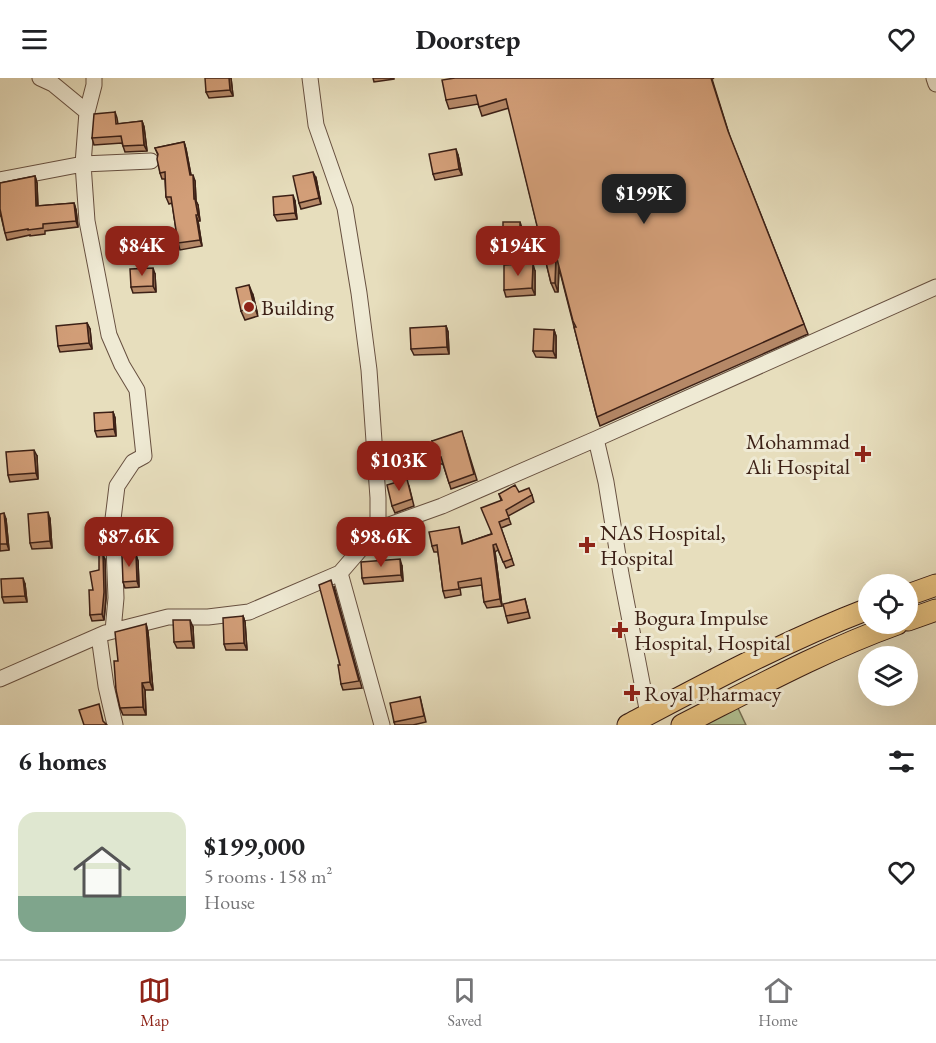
<!DOCTYPE html>
<html lang="en">
<head>
<meta charset="utf-8">
<style>
	body { margin:0; font-family:"EB Garamond",serif; background:#f2f2f2; color:#202124; height:100vh; display:flex; flex-direction:column; font-size:22px; white-space:nowrap }
	* { box-sizing:border-box; margin:0 }
	p { font-size:20px; color:#757577 }
	.icon { flex:none; width:33px; height:33px; fill:none; stroke:currentColor; stroke-width:2; stroke-linecap:round; stroke-linejoin:round }
	.map { position:relative; height:647px; overflow:hidden }
	.side { display:flex; flex-direction:column; background:#fff; flex:1 }
	.side>* { flex:none }
	.fabs { position:absolute; left:858px; top:496px; display:grid; gap:12px }
	.fabs a { display:grid; place-items:center; width:60px; height:60px; border-radius:50%; background:#fff; box-shadow:0 6px 24px #0002; font-size:30px }
	.price { position:absolute; translate:-50% -51px; padding:0 14px; border-radius:12px; background:#8f2418; color:#fff; font-size:20px; line-height:39px; filter:drop-shadow(0 2px 3px #0008) }
	.price::after { content:''; position:absolute; left:50%; top:36px; width:18px; height:14px; margin-left:-9px; background:inherit; clip-path:polygon(0 0,100% 0,50% 100%) }
	.price.active { background:#222; color:#fff }
	ul { padding:0; list-style:none }
	li { display:flex; align-items:center; gap:18px; height:150px; padding:0 18px }
	li+li { border-top:2px solid #e0e0e0 }
	li span { display:grid; place-items:center; flex:none; width:168px; height:120px; border-radius:18px; color:#555 }
	li>.icon { margin-inline-start:auto }
	span .icon { width:72px; height:72px; fill:#fffc; stroke-width:1 }
	li b { font-size:26px }
	h2 { display:flex; justify-content:space-between; align-items:center; height:72px; padding:0 18px; font-size:26px }
	header { display:flex; justify-content:space-between; align-items:center; height:78px; padding:0 18px; background:#fff; font-size:27px; font-weight:700 }
	.menu { display:flex; justify-content:space-around; align-items:center; height:84px; border-top:2px solid #e0e0e0; background:#fff; font-size:16px; color:#757577 }
	.menu a { display:grid; justify-items:center; gap:3px }
	.menu .active { color:#8f2418 }
	.map>svg:first-child { display:block }
	.grass { fill:#b2c294; stroke:#777155; stroke-width:1.5 }
	.lines { fill:none; stroke-linecap:round; stroke-linejoin:round }
	.minor-casing { stroke:#675040; stroke-width:17 }
	.highway-casing { stroke:#3c2016; stroke-width:23 }
	.minor { stroke:#efead4; stroke-width:15 }
	.highway { stroke:#e4bf7e; stroke-width:21 }
	.wall { fill:#b58867; stroke:#3c2016; stroke-width:1.5 }
	.shaded-wall { fill:#936f54; stroke:#3c2016; stroke-width:1.5 }
	.building { fill:#d29e78; stroke:#3c2016; stroke-width:1.5 }
	.poi-dot { fill:#8f2418; stroke:#efead4; stroke-width:2 }
	.labels { text-anchor:middle; stroke-width:6; stroke-linejoin:round; paint-order:stroke }
	.poi-label { font-size:22px; fill:#3c2016; stroke:#efead4; text-anchor:start }
</style>
</head>
<body>
<header><svg class="icon" aria-label="menu" viewBox="0 0 24 24"><path d="M4 6h16M4 12h16M4 18h16"/></svg>Doorstep<svg class="icon" aria-label="heart" viewBox="0 0 24 24"><path d="M12 20l-8-8c-3-5 5-10 8-4 3-6 11-1 8 4z"/></svg></header>
<div class="map">
<svg width="936" height="647" viewBox="0 0 936 647">
	<rect width="100%" height="100%" fill="#e7debd"/>
	<filter id="stains"><feTurbulence type="fractalNoise" baseFrequency=".00333" numOctaves="4"/><feColorMatrix values="0 0 0 0 .2 0 0 0 0 .09 0 0 0 0 .02 0 0 0 .5 -.17"/></filter>
	<radialGradient id="worn" r=".72"><stop offset=".6" stop-color="#630" stop-opacity="0"/><stop offset="1" stop-color="#630" stop-opacity=".3"/></radialGradient>
	<path class="grass" d="M737,628L746,647H701Z"/>
	<g class="lines">
		<g class="minor-casing">
			<path id="minor" d="M40,0L53,6L87,34L83,86L87,143L109,257L122,287L137,312L144,378L133,384L117,408L113,441L116,520L113,553
				M310,0L316,47L345,130L359,215L369,292L378,420V451
				M934,0L936,6
				M87,34L94,7V0
				M0,102L83,86L151,83
				M596,361L606,404L621,496L648,636
				M340,495L382,647
				M99,558L106,608L115,647
				M0,601L105,555L168,539H208L249,534L340,495L378,451L442,428L596,361L936,209"/>
		</g>
		<g class="highway-casing">
			<path id="highway" d="M908,517L936,507
				M908,542L936,532
				M628,647C707,605 785,563 868,531
				M682,647C753,611 822,573 897,546"/>
		</g>
		<use href="#minor" class="minor"/>
		<use href="#highway" class="highway"/>
	</g>
	<path class="wall" d="M231,0L233,18L209,20L206,14Z
		M373,0H394V1L374,4Z
		M455,0H714L712,1L730,59L808,256L600,348L597,339L559,190L558,214H555L551,205L509,30L482,38L478,26L449,31L446,22Z
		M115,34L117,40L118,46L142,43L144,49L147,73L125,74L122,65L94,67L92,60Z
		M184,64L186,71L191,97L195,103L196,123L198,127L200,143H198L202,168L180,172L178,165L172,125L169,126L166,119L165,101H162L160,95L158,77L155,70Z
		M458,77L462,97L435,102L433,96Z
		M35,98L37,105L38,128L74,125L76,132L78,149L45,153V156L30,158V157L7,162L5,155L1,138H0V105Z
		M316,100L321,126L301,131L299,125Z
		M295,123L297,141L277,143L274,137Z
		M522,150L523,170H505L503,164Z
		M535,193V217L506,219L504,212Z
		M155,196L156,214L133,215L131,209Z
		M253,217L258,238L245,242L241,233Z
		M87,245L90,251L92,271L60,274L58,268Z
		M446,248L448,254L449,276L414,277L411,271Z
		M554,252L556,258V280L536,279L533,273Z
		M113,334L115,340L116,358L97,359L95,353Z
		M464,360L477,402L451,411L443,386H440L432,363Z
		M37,378L38,401L10,404L8,397Z
		M409,408L414,428L395,435L392,428Z
		M519,414L532,417L534,424L508,438L511,446L501,450L514,487L506,490L498,472L495,474L502,528L487,530L484,524L482,507L460,510L461,517L445,520L443,513L438,474H434L432,468L459,449L463,466L491,456L501,422L499,416Z
		M0,436L6,441L9,472L0,473Z
		M50,441L52,470L32,471L30,465Z
		M136,477L138,483L139,509L125,510L123,504Z
		M105,482L106,520L104,542L92,543L90,537L93,512L99,492Z
		M402,488L403,503L364,506L362,500Z
		M25,506L27,524L4,525L2,519Z
		M334,508L362,610L343,612L341,606Z
		M525,521L530,540L508,545L506,538Z
		M243,538L245,544L247,572H226L224,566Z
		M146,546L148,554L153,612H145L146,637H123L120,630L118,583Z
		M193,549L194,570H177L174,564Z
		M420,619L426,644L413,647H395L394,644Z"/>
	<path class="shaded-wall" d="M229,0H231L233,18L230,12Z
		M142,43L144,49L147,73L144,67Z
		M184,64L186,71L192,103L190,97Z
		M456,71L458,77L462,97L459,91Z
		M313,94L316,100L321,126L319,120Z
		M193,97L195,103L196,123L198,127L200,143L194,121Z
		M35,98L37,105L38,135L36,128Z
		M293,117L295,123L297,141L295,135Z
		M74,125L76,132L78,149L76,143Z
		M196,137L198,143L202,168L200,162Z
		M520,144L522,150L523,170L520,164Z
		M556,177L559,186L558,214L555,205Z
		M533,186L535,193V217L532,210Z
		M153,190L155,196L156,214L153,208Z
		M249,207L253,217L258,238L254,228Z
		M87,245L90,251L92,271L89,265Z
		M446,248L448,254L449,276L447,269Z
		M554,252L556,258V280L553,273Z
		M113,334L115,340L116,358L114,351Z
		M34,372L37,378L38,401L36,395Z
		M48,434L50,441L52,470L50,463Z
		M4,435L6,441L9,472L7,466Z
		M493,467L495,474L502,528L500,521Z
		M103,476L105,482L106,520L104,542L102,536Z
		M136,477L138,483L139,509L137,503Z
		M400,481L402,488L403,503L401,497Z
		M23,500L25,506L27,524L25,518Z
		M243,538L245,544L247,572L244,565Z
		M190,542L193,549L194,570L192,563Z
		M146,546L148,554L153,612L150,604Z
		M142,605L145,612L146,637L143,629Z"/>
	<path class="building" d="M205,0H229L230,12L206,14Z
		M455,0H711L728,53L804,246L597,339L574,249H576L573,243L556,177L555,205H551L506,21L479,29L476,17L446,22L442,2Z
		M115,34L116,46L142,43L144,67L123,68L121,58L92,60L94,36Z
		M184,64L190,97H193L194,121H195L198,137H196L200,162L178,165L171,119H166L165,94L160,95L157,81L158,76L155,70Z
		M456,71L459,91L433,96L429,76Z
		M313,94L319,120L299,125L293,98Z
		M35,98L36,128L74,125L76,143L43,146V150L28,152V151L5,155L0,131V105Z
		M293,117L295,135L274,137L273,119Z
		M503,144H520V164H503Z
		M533,186L532,210L504,212V187Z
		M153,190V208L131,209L130,191Z
		M249,207L254,228L241,233L236,210Z
		M87,245L89,265L58,268L56,248Z
		M446,248L447,269L411,271L410,250Z
		M534,251L554,252L553,273H533Z
		M113,334L114,351L95,353L94,335Z
		M462,353L474,396L449,405L441,379L438,380L432,363Z
		M34,372L36,395L8,397L6,374Z
		M407,401L412,421L392,428L387,407Z
		M515,407L519,414L529,410L532,417L506,432L509,440L499,444L512,481L503,484L496,466L493,467L500,521L484,524L481,500L458,504L459,511L443,513L437,467L432,468L429,454L459,449L462,466L492,456L481,430L502,422L499,416Z
		M48,434L50,463L30,465L28,436Z
		M4,435L7,466H0V436Z
		M99,476H103L104,514L102,536L90,537L89,512H93L90,494L99,492Z
		M136,477L137,503L123,504L122,478Z
		M400,481L401,497L362,500L361,484Z
		M23,500L25,518L2,519L1,501Z
		M331,502L359,603L341,606L338,587H340L319,507Z
		M525,521L528,534L506,538L503,526Z
		M243,538L244,565L224,566L223,540Z
		M173,542H190L192,563L174,564Z
		M146,546L150,604L142,605L143,629L120,630L116,612L114,583H118L115,554Z
		M420,619L424,638L394,644L390,625Z
		M99,626L103,643L107,647H84L79,632Z"/>
	<g class="poi-dot">
		<circle cx="249" cy="229" r="6"/>
		<path d="M860 367h6v6h6v6h-6v6h-6v-6h-6v-6h6z"/>
		<path d="M584 458h6v6h6v6h-6v6h-6v-6h-6v-6h6z"/>
		<path d="M617 543h6v6h6v6h-6v6h-6v-6h-6v-6h6z"/>
		<path d="M629 606h6v6h6v6h-6v6h-6v-6h-6v-6h6z"/>
	</g>
	<g class="labels">
		<g class="poi-label">
			<text x="261" y="237">Building</text>
			<text x="850" y="371" text-anchor="end">Mohammad<tspan x="850" dy="25">Ali Hospital</tspan></text>
			<text x="600" y="462">NAS Hospital,<tspan x="600" dy="25">Hospital</tspan></text>
			<text x="634" y="547">Bogura Impulse<tspan x="634" dy="25">Hospital, Hospital</tspan></text>
			<text x="644" y="623">Royal Pharmacy</text>
		</g>
	</g>
	<rect width="100%" height="100%" filter="url(#stains)"/>
	<rect width="100%" height="100%" fill="url(#worn)"/>
</svg>
<div class="fabs">
<a><svg class="icon" aria-label="locate" viewBox="0 0 24 24"><circle cx="12" cy="12" r="6"/><path d="M12 2v4M12 18v4M2 12h4M18 12h4"/></svg></a>
<a><svg class="icon" aria-label="layers" viewBox="0 0 24 24"><path d="M12 4l9 5-9 5-9-5zM3 14l9 5 9-5"/></svg></a>
</div>
<b class="price active" style="left:644px;top:147px">$199K</b>
<b class="price" style="left:142px;top:199px">$84K</b>
<b class="price" style="left:518px;top:199px">$194K</b>
<b class="price" style="left:399px;top:414px">$103K</b>
<b class="price" style="left:129px;top:490px">$87.6K</b>
<b class="price" style="left:381px;top:490px">$98.6K</b>
</div>
<section class="side">
<h2>6 homes<svg class="icon" aria-label="filters" viewBox="0 0 24 24"><path d="M4 7h16M4 17h16"/><circle cx="9" cy="7" r="2"/><circle cx="15" cy="17" r="2"/></svg></h2>
<ul>
<li><span style="background:linear-gradient(#dfe7d0 70%,#7fa58c 0)"><svg class="icon" aria-label="home" viewBox="0 0 24 24"><path d="M3 11l9-7 9 7M6 9v11h12V9"/></svg></span><div><b>$199,000</b><p>5 rooms · 158 m²</p><p>House</p></div><svg class="icon" aria-label="heart" viewBox="0 0 24 24"><path d="M12 20l-8-8c-3-5 5-10 8-4 3-6 11-1 8 4z"/></svg></li>
</ul>
</section>
<nav class="menu">
<a class="active"><svg class="icon" aria-label="map" viewBox="0 0 24 24"><path d="M3 6l6-2 6 2 6-2v14l-6 2-6-2-6 2zM9 4v14M15 6v14"/></svg>Map</a>
<a><svg class="icon" aria-label="saved" viewBox="0 0 24 24"><path d="M7 4h10v16l-5-4-5 4z"/></svg>Saved</a>
<a><svg class="icon" aria-label="home" viewBox="0 0 24 24"><path d="M3 11l9-7 9 7M6 9v11h12V9"/></svg>Home</a>
</nav>
</body>
</html>
